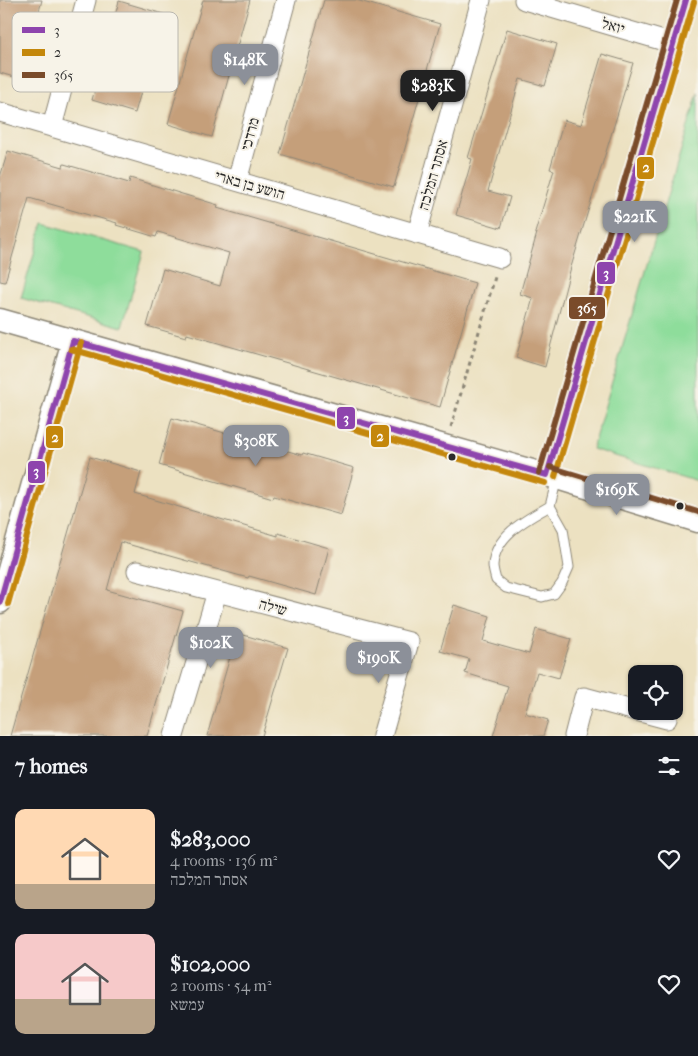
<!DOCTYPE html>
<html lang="en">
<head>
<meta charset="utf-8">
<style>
	body { margin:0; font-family:"IM FELL French Canon","Frank Ruhl Libre",serif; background:#20242c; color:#f1f3f6; height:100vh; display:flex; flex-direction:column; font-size:19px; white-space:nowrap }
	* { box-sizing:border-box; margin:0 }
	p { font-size:16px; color:#9ea1a6 }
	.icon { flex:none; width:28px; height:28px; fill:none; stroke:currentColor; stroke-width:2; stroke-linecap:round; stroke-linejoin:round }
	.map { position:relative; height:736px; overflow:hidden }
	.drawer { display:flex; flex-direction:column; background:#171b24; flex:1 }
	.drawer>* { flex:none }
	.tools { position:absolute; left:628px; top:665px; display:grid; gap:10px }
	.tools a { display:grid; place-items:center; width:55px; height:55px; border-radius:10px; background:#171b24; box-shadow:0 1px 4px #0004; font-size:25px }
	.price { position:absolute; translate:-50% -42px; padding:0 11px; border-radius:10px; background:#8c9099; color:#fff; font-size:16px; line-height:32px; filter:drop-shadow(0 1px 2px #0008) }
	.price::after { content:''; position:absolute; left:50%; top:30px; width:15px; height:11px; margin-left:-8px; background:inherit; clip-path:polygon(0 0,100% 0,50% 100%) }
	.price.active { background:#222; color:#fff }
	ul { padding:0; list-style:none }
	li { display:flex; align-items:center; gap:15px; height:125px; padding:0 15px }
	li span { display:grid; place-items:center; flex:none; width:140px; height:100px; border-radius:10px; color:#555 }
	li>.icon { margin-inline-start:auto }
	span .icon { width:60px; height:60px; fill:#fffc; stroke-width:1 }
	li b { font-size:21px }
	h2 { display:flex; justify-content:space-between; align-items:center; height:60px; padding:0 15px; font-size:21px }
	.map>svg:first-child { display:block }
	.green { fill:#8edd9b; stroke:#5c8463 }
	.building { fill:#c59f7a }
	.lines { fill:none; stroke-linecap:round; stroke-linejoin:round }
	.service-casing { stroke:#8c8676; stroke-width:11 }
	.minor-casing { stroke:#8c8676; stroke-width:21 }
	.tertiary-casing { stroke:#8c8676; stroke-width:25 }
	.path { stroke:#8c8676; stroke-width:3; stroke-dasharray:4 4; stroke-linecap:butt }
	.service { stroke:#fff; stroke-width:9 }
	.minor { stroke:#fff; stroke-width:19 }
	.tertiary { stroke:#fff; stroke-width:22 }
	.bus-1-casing { stroke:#f7f3e8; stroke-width:10 }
	.bus-2-casing { stroke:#f7f3e8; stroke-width:10 }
	.bus-3-casing { stroke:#f7f3e8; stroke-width:10 }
	.bus-1 { stroke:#8e44ad; stroke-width:6 }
	.bus-2 { stroke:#c4870b; stroke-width:6 }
	.bus-3 { stroke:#7a4b2a; stroke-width:6 }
	.bus-dot { fill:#2b2b2b; stroke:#f7f3e8; stroke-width:2 }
	.labels { text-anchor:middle; stroke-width:4; stroke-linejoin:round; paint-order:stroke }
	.street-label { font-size:15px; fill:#2b2b2b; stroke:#f7f3e8 }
	.key { fill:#f7f3e8; stroke:#bab7af; stroke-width:1 }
	.key-label { font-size:14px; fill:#2b2b2b }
	.line-badge { stroke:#f7f3e8; stroke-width:2 }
	.badge-label { font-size:14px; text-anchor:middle; font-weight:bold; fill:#fff }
</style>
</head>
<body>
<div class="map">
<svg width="698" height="736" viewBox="0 0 698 736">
	<rect width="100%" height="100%" fill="#f7f3e8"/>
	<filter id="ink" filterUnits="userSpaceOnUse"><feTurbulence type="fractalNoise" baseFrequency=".02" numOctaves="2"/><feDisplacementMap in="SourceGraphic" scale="10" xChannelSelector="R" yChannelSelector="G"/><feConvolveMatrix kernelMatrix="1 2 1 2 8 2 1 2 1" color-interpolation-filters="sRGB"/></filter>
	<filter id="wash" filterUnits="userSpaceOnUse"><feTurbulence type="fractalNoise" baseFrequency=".0096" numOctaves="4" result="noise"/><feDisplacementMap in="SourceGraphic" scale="20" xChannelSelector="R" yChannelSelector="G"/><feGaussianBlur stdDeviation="1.12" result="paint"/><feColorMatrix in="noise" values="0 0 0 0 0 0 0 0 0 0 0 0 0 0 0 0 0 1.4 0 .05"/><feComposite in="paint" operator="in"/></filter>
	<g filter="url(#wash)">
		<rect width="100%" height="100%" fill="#ece1c1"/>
		<path class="green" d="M698,93V481L592,449Z
			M43,223L144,252L122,327L21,298Z"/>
		<g id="blocks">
			<path class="building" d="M0,0H42L21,79L0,73Z
				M203,0H250L212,137L168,124Z
				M324,0H356L440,24L394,187L280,154Z
				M119,1L163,14L135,113L92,100Z
				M507,29L557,44L545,86L520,79L488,191L510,197L501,228L456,215L472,159L468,158Z
				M602,54L633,63L571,267L545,367L516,358L533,298L520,294L537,233H535L554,170L550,169L564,120L581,125Z
				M8,151L63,167L64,164L129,183L130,178L218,205L217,208L475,283L440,407L187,334L186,337L147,326L163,269L220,286L229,253L158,232L156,237L116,225L117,223L29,198L5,282L0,281V177Z
				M172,418L302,455L303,453L354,468L341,515L274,496L273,498L159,465Z
				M90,457L141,472L135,494L278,536V533L329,548L316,595L249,576L248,578L120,542L107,590L183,611L147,736H10Z
				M454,605L490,616L483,641L529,654L536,629L571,639L559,678L537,672L525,713L548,720L543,736H493L508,686L465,673L469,659L440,651Z
				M237,633L288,648L274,695L262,736H207Z"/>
		</g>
	</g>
	<g filter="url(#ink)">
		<use href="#blocks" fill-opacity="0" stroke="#8c8676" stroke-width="1"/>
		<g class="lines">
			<g class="service-casing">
				<path id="service" d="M550,506L563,529L569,567L562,583L554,594L542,597L506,588L496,580C495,576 493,570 493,565C495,535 527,519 550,506L557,478"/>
			</g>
			<g class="minor-casing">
				<path id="minor" d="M524,0L674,44
					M0,112L500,258
					M52,127L86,0
					M237,181L286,0
					M417,234L481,0
					M137,571L409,642L382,736
					M637,711L667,719
					M174,736L217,592
					M574,736L584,697L636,711"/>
			</g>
			<g class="tertiary-casing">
				<path id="tertiary" d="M0,320L557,478L698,521
					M547,475L686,0
					M0,602L73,341"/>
			</g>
			<path class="path" d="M451,427L495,277"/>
			<use href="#service" class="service"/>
			<use href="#minor" class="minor"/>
			<use href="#tertiary" class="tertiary"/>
			<g class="bus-1-casing">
				<path id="bus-1" d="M73,341L547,475
					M547,475L686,0
					M0,602L73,341"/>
			</g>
			<g class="bus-2-casing">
				<path id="bus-2" d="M71,349L545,483
					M555,477L694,2
					M8,604L81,343"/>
			</g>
			<g class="bus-3-casing">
				<path id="bus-3" d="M550,467L698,512
					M539,473L677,0"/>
			</g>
			<use href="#bus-1" class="bus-1"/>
			<use href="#bus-2" class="bus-2"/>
			<use href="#bus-3" class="bus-3"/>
		</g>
	</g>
	<g class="bus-dot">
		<circle cx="452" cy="457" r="4.5"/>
		<circle cx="680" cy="506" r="4.5"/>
	</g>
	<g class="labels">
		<g class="street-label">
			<text transform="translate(613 26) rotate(16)" y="5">יואל</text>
			<text transform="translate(250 134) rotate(-75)" y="5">מרדכי</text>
			<text transform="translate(433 175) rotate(-74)" y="5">אסתר המלכה</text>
			<text transform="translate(250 185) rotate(16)" y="5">הושע בן בארי</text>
			<text transform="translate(273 607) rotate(15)" y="5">שילה</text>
		</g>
	</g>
	<rect x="12" y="12" width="166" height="80" rx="8" class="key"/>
	<rect x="22" y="27" width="23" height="6" fill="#8e44ad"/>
	<rect x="22" y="49" width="23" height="7" fill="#c4870b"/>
	<rect x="22" y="72" width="23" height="6" fill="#7a4b2a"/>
	<g class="key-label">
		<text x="54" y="35">3</text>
		<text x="54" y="57">2</text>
		<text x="54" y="80">365</text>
	</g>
	<g class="line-badge">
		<rect x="636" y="156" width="19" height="24" rx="5" fill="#c4870b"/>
		<rect x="596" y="261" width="20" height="24" rx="5" fill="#8e44ad"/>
		<rect x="568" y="296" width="38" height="24" rx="5" fill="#7a4b2a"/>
		<rect x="336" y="406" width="20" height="24" rx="5" fill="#8e44ad"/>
		<rect x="370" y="424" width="20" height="24" rx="5" fill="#c4870b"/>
		<rect x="45" y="425" width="19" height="24" rx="5" fill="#c4870b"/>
		<rect x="27" y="460" width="19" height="24" rx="5" fill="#8e44ad"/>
	</g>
	<g class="badge-label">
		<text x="646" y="172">2</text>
		<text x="606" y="278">3</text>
		<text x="587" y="313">365</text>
		<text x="346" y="423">3</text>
		<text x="380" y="441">2</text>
		<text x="55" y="442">2</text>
		<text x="36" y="476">3</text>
	</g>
</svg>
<div class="tools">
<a><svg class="icon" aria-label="locate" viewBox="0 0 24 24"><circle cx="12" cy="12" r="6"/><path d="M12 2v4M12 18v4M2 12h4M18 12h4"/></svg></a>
</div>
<b class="price" style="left:245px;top:86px">$148K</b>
<b class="price active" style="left:433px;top:112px">$283K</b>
<b class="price" style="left:635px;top:243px">$221K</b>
<b class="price" style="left:256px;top:467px">$308K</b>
<b class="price" style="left:617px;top:516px">$169K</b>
<b class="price" style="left:211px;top:669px">$102K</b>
<b class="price" style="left:379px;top:684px">$190K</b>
</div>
<section class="drawer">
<h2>7 homes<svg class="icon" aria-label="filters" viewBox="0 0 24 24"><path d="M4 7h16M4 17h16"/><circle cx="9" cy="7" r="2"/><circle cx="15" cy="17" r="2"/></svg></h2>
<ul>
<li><span style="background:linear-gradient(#ffd9b3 75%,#b9a48a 0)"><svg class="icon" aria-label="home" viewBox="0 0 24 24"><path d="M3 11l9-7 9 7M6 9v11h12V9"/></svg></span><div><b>$283,000</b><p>4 rooms · 136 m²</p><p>אסתר המלכה</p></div><svg class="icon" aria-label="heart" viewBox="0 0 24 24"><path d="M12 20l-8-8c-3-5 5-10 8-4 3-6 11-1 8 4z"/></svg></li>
<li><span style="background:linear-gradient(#f6c9c9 65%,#b9a48a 0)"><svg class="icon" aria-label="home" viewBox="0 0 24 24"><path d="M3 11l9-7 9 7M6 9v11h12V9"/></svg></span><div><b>$102,000</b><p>2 rooms · 54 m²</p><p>עמשא</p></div><svg class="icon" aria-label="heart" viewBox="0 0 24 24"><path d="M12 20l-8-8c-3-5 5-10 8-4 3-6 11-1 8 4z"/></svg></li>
</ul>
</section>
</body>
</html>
